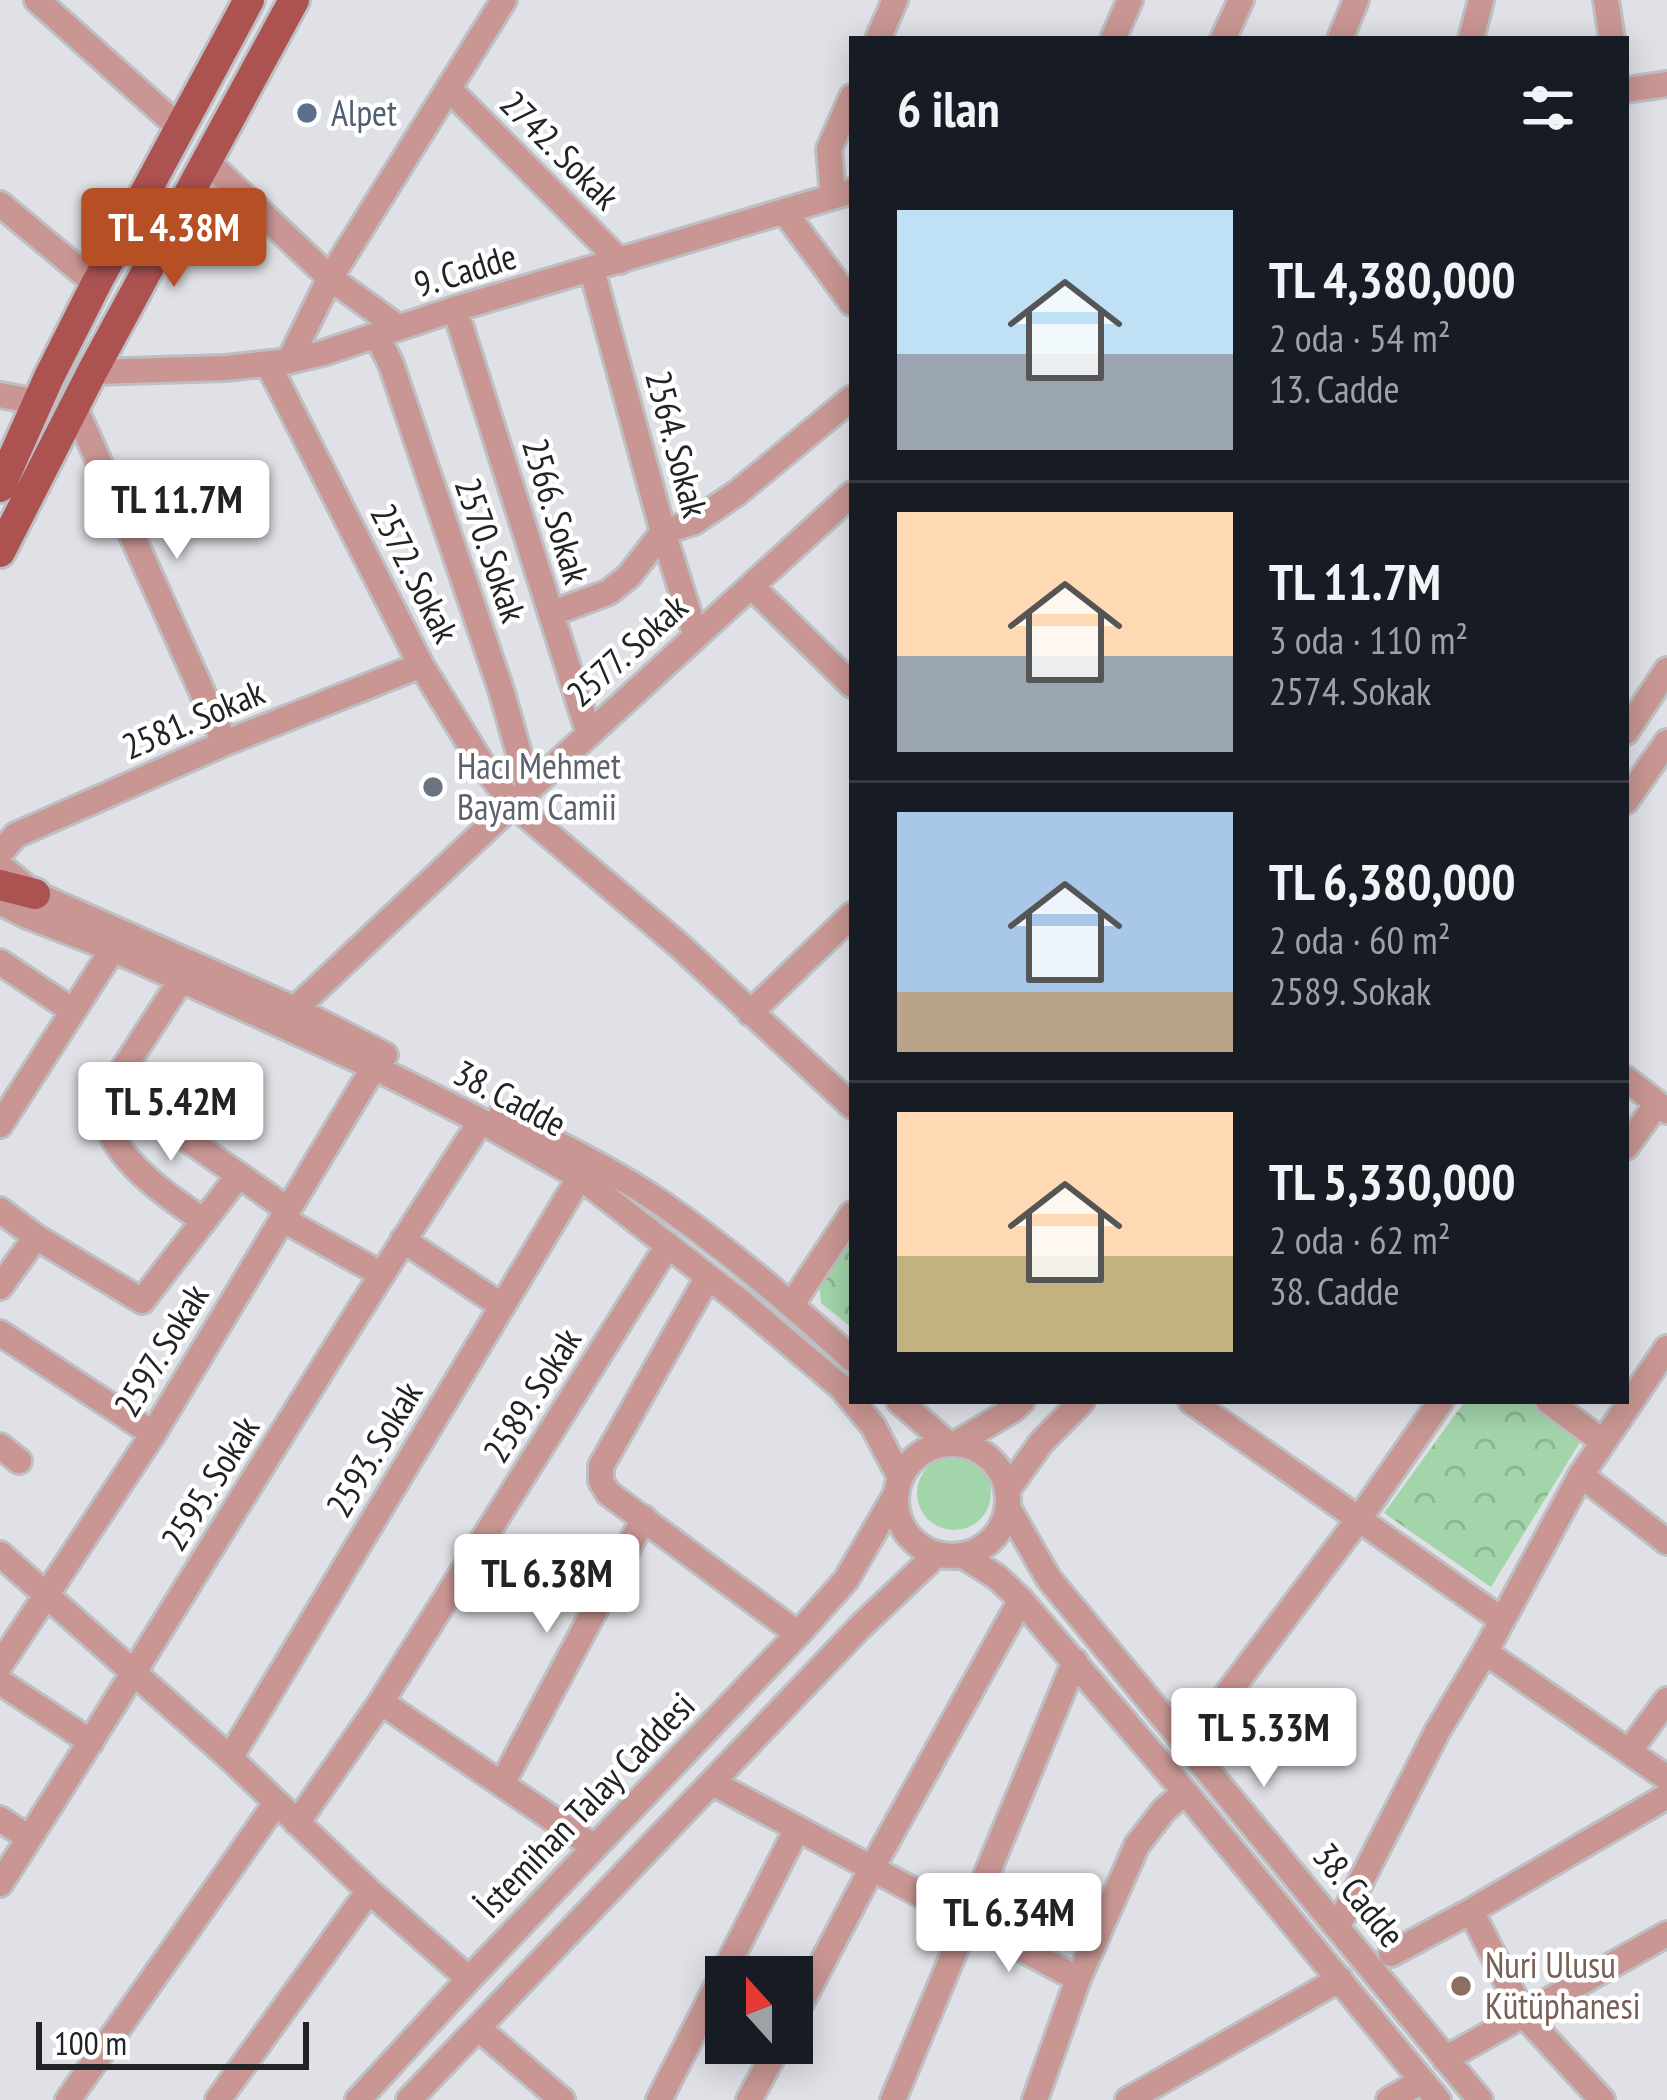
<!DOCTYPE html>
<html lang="tr">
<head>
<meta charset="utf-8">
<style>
	body { margin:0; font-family:"PT Sans Narrow",sans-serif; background:#20242c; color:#f1f3f6; height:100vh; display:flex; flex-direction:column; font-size:45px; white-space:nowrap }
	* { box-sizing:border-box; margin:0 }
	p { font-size:39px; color:#9ea1a6 }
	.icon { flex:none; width:66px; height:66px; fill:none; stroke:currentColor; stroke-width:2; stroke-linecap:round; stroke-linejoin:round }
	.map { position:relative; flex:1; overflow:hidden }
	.details { position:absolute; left:849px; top:36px; width:780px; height:1368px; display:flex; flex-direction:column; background:#171b24; border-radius:0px; box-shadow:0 6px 30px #0003 }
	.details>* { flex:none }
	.needle { width:78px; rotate:339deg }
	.buttons { position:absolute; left:705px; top:1956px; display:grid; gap:24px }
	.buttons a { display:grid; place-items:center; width:108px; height:108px; border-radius:0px; background:#171b24; box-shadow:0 6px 30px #0003; font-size:60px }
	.scale { position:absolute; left:36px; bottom:30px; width:273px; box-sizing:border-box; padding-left:12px; border:6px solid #222325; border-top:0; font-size:33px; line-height:42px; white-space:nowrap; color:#222325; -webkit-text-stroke:9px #fff; paint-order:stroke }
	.price { position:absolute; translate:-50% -102px; padding:0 27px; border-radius:12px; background:#fff; color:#222; font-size:39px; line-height:78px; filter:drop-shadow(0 3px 6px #0008) }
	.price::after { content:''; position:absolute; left:50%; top:72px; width:36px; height:27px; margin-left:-18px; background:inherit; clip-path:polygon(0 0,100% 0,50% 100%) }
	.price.current { background:#b65024; color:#fff }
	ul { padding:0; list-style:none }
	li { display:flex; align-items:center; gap:36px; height:300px; padding:0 48px }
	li+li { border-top:3px solid #363941 }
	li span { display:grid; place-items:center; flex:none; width:336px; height:240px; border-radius:0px; color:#555 }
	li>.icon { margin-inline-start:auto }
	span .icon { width:144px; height:144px; fill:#fffc; stroke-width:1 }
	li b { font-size:51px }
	h2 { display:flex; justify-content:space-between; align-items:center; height:144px; padding:0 48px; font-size:51px }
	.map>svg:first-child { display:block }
	.green { fill:#a3d5ab }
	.park { fill:url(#park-crowns) }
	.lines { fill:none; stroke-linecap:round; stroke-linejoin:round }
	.minor-casing { stroke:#bdbfc3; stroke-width:30 }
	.major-casing { stroke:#bdbfc3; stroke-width:36 }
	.minor { stroke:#c99693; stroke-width:24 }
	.major { stroke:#ac5251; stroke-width:30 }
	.service-dot { fill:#5c6f8a; stroke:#fff; stroke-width:4.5 }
	.worship-dot { fill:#6b7280; stroke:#fff; stroke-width:4.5 }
	.education-dot { fill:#8d6e63; stroke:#fff; stroke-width:4.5 }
	.labels { text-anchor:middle; stroke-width:9; stroke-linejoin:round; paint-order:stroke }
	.service-label { font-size:36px; fill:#4e5e75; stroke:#fff; text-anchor:start }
	.street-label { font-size:36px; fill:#222325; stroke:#fff }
	.worship-label { font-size:36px; fill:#5b616d; stroke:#fff; text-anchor:start }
	.education-label { font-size:36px; fill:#785e54; stroke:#fff; text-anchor:start }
</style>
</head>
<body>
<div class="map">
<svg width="1667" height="2100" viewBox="0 0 1667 2100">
	<defs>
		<pattern id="park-crowns" width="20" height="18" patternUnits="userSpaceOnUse" patternTransform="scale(3)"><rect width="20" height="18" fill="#a3d5ab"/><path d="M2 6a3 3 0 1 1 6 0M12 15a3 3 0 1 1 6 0" fill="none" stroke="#8cb793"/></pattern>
	</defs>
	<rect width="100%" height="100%" fill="#dfe1e6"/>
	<path class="green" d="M917 1493a37 37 0 1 1 74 0a37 37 0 1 1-74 0Z"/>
	<path class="park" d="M852,1232V1328L821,1303L819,1279Z
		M1465,1401H1531L1582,1439L1491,1587L1384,1513Z"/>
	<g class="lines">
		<g class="minor-casing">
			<path id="minor" d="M37,0L179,127
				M1606,0L1612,39
				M878,39L895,0
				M1113,39L1130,0
				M1223,39L1241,0
				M1340,39L1356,0
				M1471,39L1481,0
				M450,90L620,261
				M1626,90L1667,84
				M207,161L330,278L399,328
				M833,196L829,149L852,97
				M0,204L96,284
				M784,211L852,303
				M592,270L663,532L696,636
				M455,309L589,734
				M377,336L391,364L502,693L529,789
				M289,361L330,278L504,0
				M268,364L421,665L482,764L514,805L680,946L852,1106
				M92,372L226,368L289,361L323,353L455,309L852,191
				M0,395L38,402
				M74,406L225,743
				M752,587L852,685
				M551,614L609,592L629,576L663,532L694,522L737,493L852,398
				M1626,732L1667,670
				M1626,801L1667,742
				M0,853L16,835L225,743L421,665
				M0,866L35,894L295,1009L385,1055
				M0,902L25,915L113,949L374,1067L481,1121L580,1177L742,1303L841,1387L873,1426L900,1477
				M0,962L73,1011
				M181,980L104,1099C100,1152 165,1194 204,1221
				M295,1009L529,789L852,494
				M750,1013L852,915
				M124,1069L128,1086L139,1105L287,1209
				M1626,1079L1667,1111
				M501,1115C556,1143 613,1170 664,1205C730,1251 792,1305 852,1359
				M0,1125L113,949
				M1626,1147L1657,1104
				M0,1210L36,1237L142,1301L239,1175
				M282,1219L381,1274
				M403,1240L502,1306
				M708,1277L601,1466V1481L608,1493L798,1634
				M0,1287L36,1237
				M792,1304L852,1214
				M0,1333L153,1434
				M899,1401L947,1443
				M1191,1401L1502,1620
				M1548,1401L1602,1441
				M957,1443L1012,1410L1022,1401
				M896 1500a56 56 0 1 1 112 0a56 56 0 1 1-112 0Z
				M0,1446L19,1461
				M1581,1475L1667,1542
				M1008,1489L1041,1443L1082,1401
				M1008,1508L1049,1579L1480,2100
				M0,1554L230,1758L369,1891L469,1979
				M962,1555L997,1577L1021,1600L1185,1792L1438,2100
				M1485,1652L1667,1778
				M0,1665L153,1434L374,1067
				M0,1682L91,1742
				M381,1702L594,1847
				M1188,1746L1359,1519L1441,1401
				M1630,1750L1667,1700
				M230,1758L580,1177
				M503,1782L644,1518
				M713,1783L1078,1979
				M0,1819L29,1838
				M297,1823L381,1702L668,1245
				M0,1884C163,1631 316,1372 481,1121
				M1471,1911L1523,2014L1602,2100
				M1338,1926L1437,1732L1485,1652L1581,1475L1667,1348
				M1391,1954L1471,1911L1667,1796
				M792,2020L872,1868L1021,1600
				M478,2028L562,2100
				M1445,2059L1667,1934
				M68,2100L276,1803
				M218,2100L369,1891
				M358,2100L469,1979L798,1634L846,1580L896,1494
				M409,2100L860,1627L937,1554
				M659,2100L797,1829
				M749,2100L780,2043
				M893,2100L1075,1661
				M1035,2100L1078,1979L1137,1845L1164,1810L1185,1792
				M1128,2100L1340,1979
				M1389,2100L1422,2081"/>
		</g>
		<g class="major-casing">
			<path id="major" d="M0,487L49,377L96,284L249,0
				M0,552L92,372L294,0
				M0,885L35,894"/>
		</g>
		<use href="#minor" class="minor"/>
		<use href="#major" class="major"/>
	</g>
	<circle class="service-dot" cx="307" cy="113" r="12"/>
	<circle class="worship-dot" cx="433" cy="787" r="12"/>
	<circle class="education-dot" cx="1461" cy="1986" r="12"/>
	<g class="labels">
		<g class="service-label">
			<text x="331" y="126">Alpet</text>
		</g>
		<g class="street-label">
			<text transform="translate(560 150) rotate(45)" y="13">2742. Sokak</text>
			<text transform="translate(465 270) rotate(-17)" y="13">9. Cadde</text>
			<text transform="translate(677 444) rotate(75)" y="13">2564. Sokak</text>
			<text transform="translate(556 511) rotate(73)" y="13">2566. Sokak</text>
			<text transform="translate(491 550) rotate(71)" y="13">2570. Sokak</text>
			<text transform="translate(415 573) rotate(63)" y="13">2572. Sokak</text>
			<text transform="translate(627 650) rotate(-42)" y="13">2577. Sokak</text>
			<text transform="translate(193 719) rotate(-23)" y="13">2581. Sokak</text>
			<text transform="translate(510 1098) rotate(28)" y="13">38. Cadde</text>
			<text transform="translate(161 1350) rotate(-59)" y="13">2597. Sokak</text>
			<text transform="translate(532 1395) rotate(-58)" y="13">2589. Sokak</text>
			<text transform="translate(374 1449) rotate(-59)" y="13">2593. Sokak</text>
			<text transform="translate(210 1483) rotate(-58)" y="13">2595. Sokak</text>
			<text transform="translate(585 1805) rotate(-46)" y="13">İstemihan Talay Caddesi</text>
			<text transform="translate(1359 1895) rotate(51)" y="13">38. Cadde</text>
		</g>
		<g class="worship-label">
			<text x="457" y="779">Hacı Mehmet<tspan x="457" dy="41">Bayam Camii</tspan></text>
		</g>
		<g class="education-label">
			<text x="1485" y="1978">Nuri Ulusu<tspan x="1485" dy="41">Kütüphanesi</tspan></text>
		</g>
	</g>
</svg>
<div class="buttons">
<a><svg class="needle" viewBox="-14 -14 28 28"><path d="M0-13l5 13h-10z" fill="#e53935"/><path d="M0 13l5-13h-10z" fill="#9ea1a6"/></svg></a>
</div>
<div class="scale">100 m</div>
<b class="price current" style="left:174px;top:290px">TL 4.38M</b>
<b class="price" style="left:177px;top:562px">TL 11.7M</b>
<b class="price" style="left:171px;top:1164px">TL 5.42M</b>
<b class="price" style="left:547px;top:1636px">TL 6.38M</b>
<b class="price" style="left:1264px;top:1790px">TL 5.33M</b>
<b class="price" style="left:1009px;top:1975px">TL 6.34M</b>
<section class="details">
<h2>6 ilan<svg class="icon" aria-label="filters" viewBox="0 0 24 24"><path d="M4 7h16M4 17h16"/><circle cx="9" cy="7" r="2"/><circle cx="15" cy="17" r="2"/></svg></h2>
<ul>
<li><span style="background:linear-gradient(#bfe0f5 60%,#9aa5b1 0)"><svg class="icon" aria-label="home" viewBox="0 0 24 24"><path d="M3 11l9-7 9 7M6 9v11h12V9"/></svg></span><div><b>TL 4,380,000</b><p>2 oda · 54 m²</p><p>13. Cadde</p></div></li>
<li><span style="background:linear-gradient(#ffd9b3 60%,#9aa5b1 0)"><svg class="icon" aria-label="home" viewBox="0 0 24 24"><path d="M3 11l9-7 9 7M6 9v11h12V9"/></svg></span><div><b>TL 11.7M</b><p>3 oda · 110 m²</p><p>2574. Sokak</p></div></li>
<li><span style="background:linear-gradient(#a9c7e8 75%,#b9a48a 0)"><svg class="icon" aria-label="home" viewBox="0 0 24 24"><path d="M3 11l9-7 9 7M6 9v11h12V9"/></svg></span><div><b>TL 6,380,000</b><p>2 oda · 60 m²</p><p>2589. Sokak</p></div></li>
<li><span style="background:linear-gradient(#ffd9b3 60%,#c2b280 0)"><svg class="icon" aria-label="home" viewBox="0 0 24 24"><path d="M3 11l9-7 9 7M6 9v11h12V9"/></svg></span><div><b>TL 5,330,000</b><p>2 oda · 62 m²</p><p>38. Cadde</p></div></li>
</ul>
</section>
</div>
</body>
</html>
